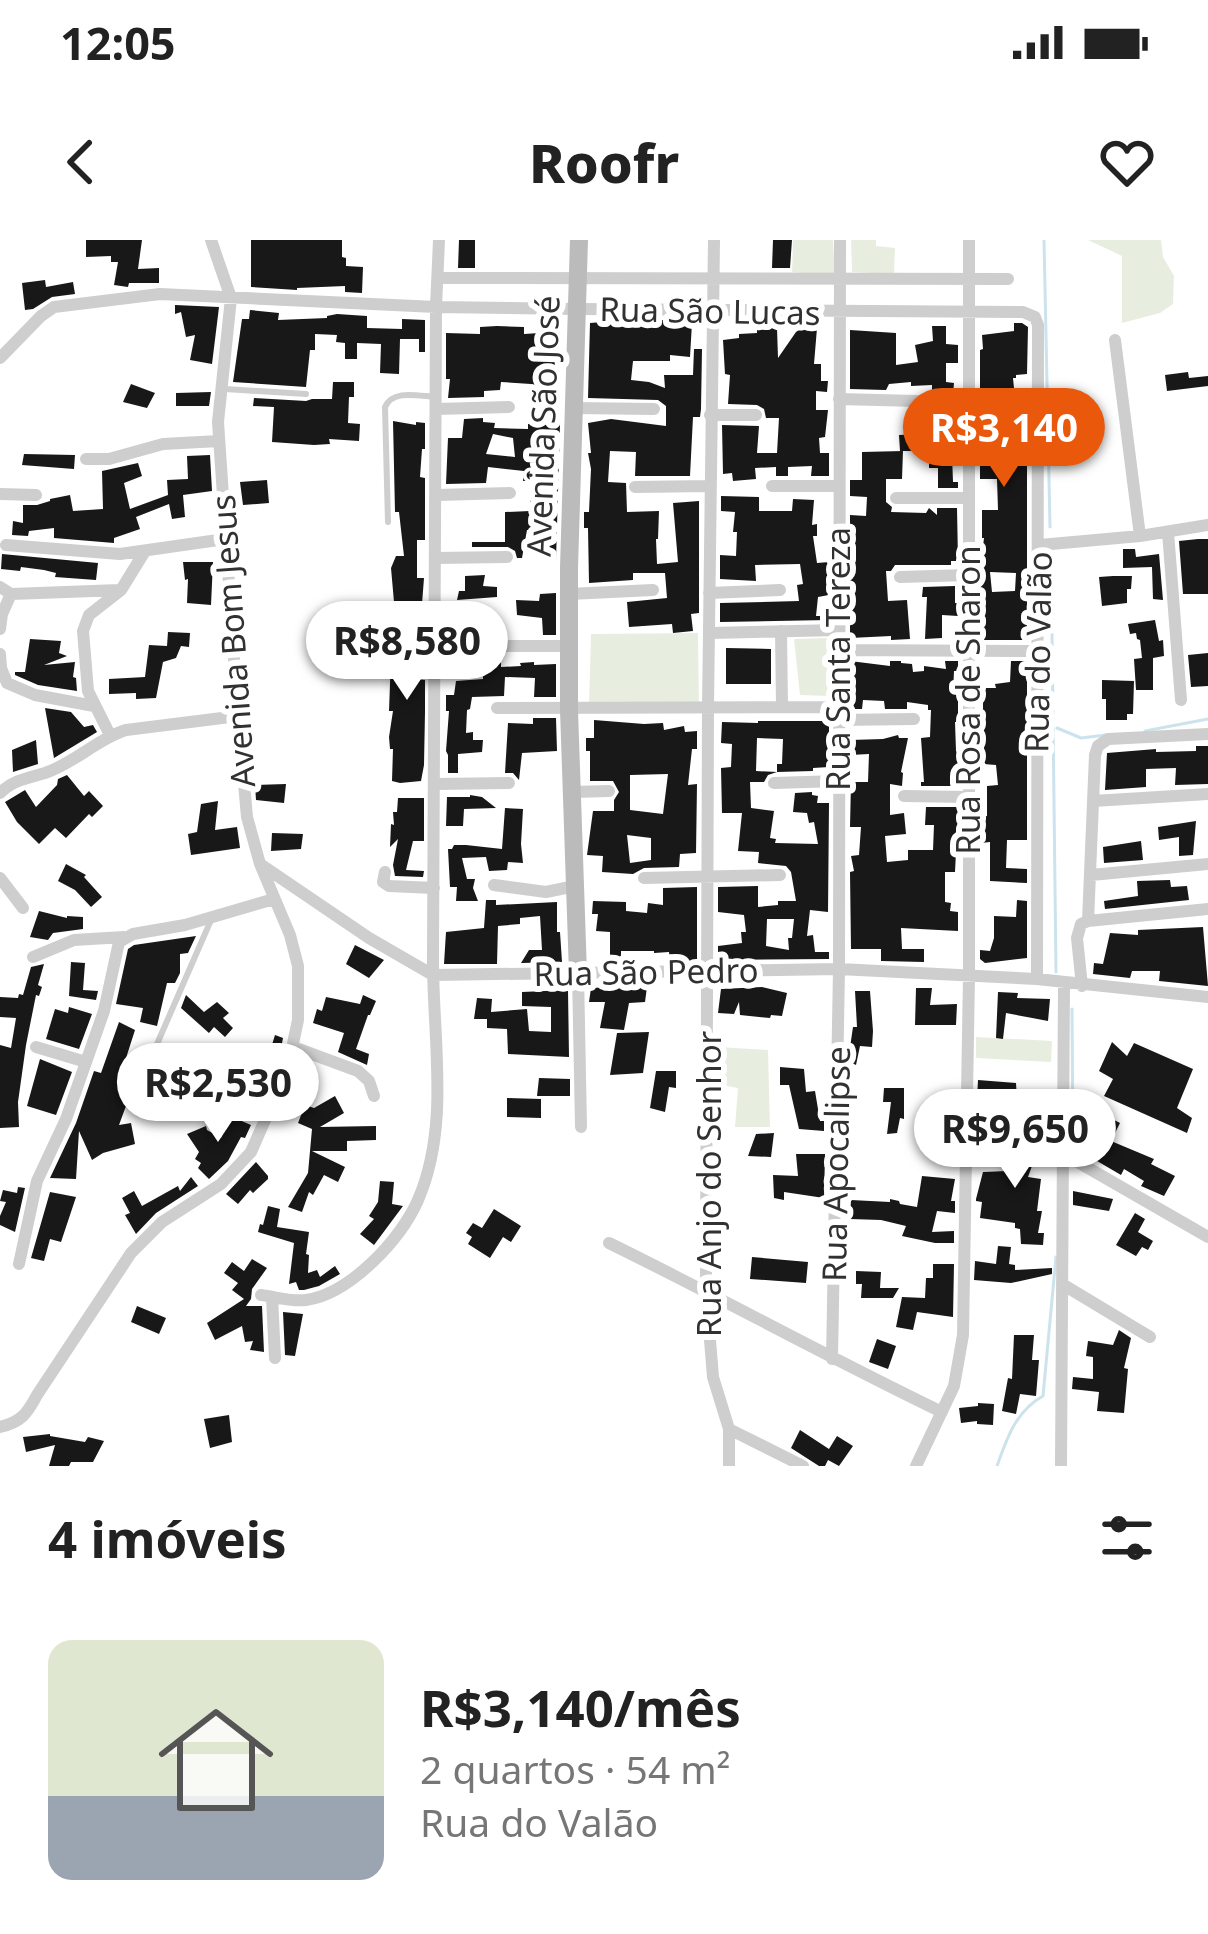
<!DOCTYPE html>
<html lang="pt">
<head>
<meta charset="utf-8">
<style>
	body { margin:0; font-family:"Noto Sans",sans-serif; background:#f2f2f2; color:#222; height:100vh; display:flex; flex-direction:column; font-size:45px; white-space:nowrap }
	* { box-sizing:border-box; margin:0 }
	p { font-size:39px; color:#767676 }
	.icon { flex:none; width:66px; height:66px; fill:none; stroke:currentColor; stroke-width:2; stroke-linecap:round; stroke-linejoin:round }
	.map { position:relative; height:1226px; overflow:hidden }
	.side { display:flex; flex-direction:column; background:#fff; flex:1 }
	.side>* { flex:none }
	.price { position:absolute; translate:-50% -102px; padding:0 27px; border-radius:42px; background:#fff; color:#222; font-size:39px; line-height:78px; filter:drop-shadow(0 3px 6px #0008) }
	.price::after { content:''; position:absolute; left:50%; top:72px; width:36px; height:27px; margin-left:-18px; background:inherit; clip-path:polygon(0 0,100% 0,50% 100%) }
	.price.current { background:#ea580c; color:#fff }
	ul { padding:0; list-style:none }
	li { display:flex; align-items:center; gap:36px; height:300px; padding:0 48px }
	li+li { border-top:3px solid #e0e0e0 }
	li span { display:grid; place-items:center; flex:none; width:336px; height:240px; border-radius:24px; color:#555 }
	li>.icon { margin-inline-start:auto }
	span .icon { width:144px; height:144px; fill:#fffc; stroke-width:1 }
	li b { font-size:51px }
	h2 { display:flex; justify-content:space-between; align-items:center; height:144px; padding:0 48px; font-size:51px }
	.status { display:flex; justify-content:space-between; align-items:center; height:84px; padding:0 60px; background:#fff; direction:ltr }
	.status svg { height:33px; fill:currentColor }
	header { display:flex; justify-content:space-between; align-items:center; height:156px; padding:0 48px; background:#fff; font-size:54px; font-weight:800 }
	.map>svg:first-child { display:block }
	.green { fill:#e8eedf }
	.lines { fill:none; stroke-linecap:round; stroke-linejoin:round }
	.stream { stroke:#cce3ed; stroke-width:3 }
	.building { fill:#181818; fill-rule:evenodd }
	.lane { stroke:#cecece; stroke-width:6 }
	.street { stroke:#cecece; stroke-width:12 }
	.secondary { stroke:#bbb; stroke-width:18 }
	.labels { text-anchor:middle; stroke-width:12; stroke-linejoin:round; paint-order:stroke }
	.street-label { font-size:33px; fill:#313131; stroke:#fff }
</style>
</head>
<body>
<div class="status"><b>12:05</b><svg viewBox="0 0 49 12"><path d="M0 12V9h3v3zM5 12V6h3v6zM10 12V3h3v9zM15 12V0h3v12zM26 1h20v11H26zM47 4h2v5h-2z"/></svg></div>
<header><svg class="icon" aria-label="back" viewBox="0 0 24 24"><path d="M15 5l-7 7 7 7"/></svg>Roofr<svg class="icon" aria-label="heart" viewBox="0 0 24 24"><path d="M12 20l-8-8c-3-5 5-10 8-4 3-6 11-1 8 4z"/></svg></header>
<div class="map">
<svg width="1208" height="1226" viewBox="0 0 1208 1226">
	<rect width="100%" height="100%" fill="#fff"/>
	<path class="green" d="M793,0H833L835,35L792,32Z
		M851,0H876V6L895,8L894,34L852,32Z
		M1088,0H1161L1163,17L1174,36L1173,64L1160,73L1122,83V16Z
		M698,393L699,468L589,466L591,394Z
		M827,398L829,456L800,455L794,399Z
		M976,797L1052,801L1051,822L976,818Z
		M718,807L768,810L770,887H735L738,848L717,844Z"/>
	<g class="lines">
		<path class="stream" d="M1044,0L1050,287
			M1051,308L1056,732
			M1057,488L1081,498L1106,495
			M1145,491L1208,479
			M1072,769L1073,902
			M997,1226C1007,1198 1016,1171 1043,1156L1056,1017"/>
	</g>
	<path class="building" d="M86,0H142L138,29L159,28V43H129L128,47L114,45L118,22H111V16L86,17Z
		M251,0H342V17L346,18V26L363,27L362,53L345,52V46L297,48V50L251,47Z
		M459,0H475V28H458Z
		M773,0H792L790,28H772Z
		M45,40L46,47L73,42L75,54L52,57L33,69L25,70L22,43Z
		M175,65L219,67L212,124L190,120L195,95L186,97L181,72L175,74Z
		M250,70L279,73L278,80L327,78V76L337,74L367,76V88L402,89V79L425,80V112H419V99H400L399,134L380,133L381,104L357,103V119H345V103L336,102L337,95L315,94V110H310L306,147L233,142L242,79H249Z
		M603,80H700V84L692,83L690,117L670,115V121H633L631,140L649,142L665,148L664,135H693L694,109H702L701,169L700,177H693L690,236H635L636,212L610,211L608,242L626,243L627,272L659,271L658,299H656L657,324L678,322L673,263L699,261V373L691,374L693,391L673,393L672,384L629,387L627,362L667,358L665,333H633V340L589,343L588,288H584V272H589L591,229L588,213H591L588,183L611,179L666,186V166L658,160L588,158L590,83L603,82Z
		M1014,83H1022L1028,87L1027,134L1016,135V138H1013L1014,148L998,149L997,159L998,169L1027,170V400H980V315H982L984,298H982V270H998L997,239H980V110L983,109L982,95L1014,91ZM990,332L1016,333L1015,351L992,352Z
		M497,86L524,87V94L540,93V102L556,101L554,155L528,154L531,144L501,142L500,150L484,151V157L448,158L450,139H446V93L480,94V87Z
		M932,86H946V104L958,105V123H946V142L954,143L953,154H957L958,196L948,195L947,215H952L953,242H958V248H938V228H929V211H900L899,195L920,194L922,170L932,168V145L911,146V142L889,144L886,150L850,149V90L896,93V125L918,122L915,105L933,101Z
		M757,87L777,88L778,118L796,92L803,87L817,88L814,124H821V141H828L827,152L816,151V170H828L825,197L819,198L820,213H829V236H811L812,226L788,227V236H776V227L755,228L756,239L733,241L732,233L723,234L722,185L759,186L757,213H777L779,178H766L764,169L757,165L728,164L730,135L725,134L723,100L739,98V94L757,93Z
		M1188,132L1189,138L1208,136V146L1167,151L1165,135Z
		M333,142H354V157H349L348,183L360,184L359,201L329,199L330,204L314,205L272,202L274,167L253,166L254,158L306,161L312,159H332Z
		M131,144L155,153L147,168L123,162Z
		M211,152L209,166H176V153Z
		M483,178V182L495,183L494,188L528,189V184H560L556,320H546L547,290H527L522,318H517L515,311L508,307H472V302H505V272L530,271V241H523L524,231L488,227L486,243L446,244L448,198H462L464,179ZM493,194L513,198L515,217L486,214Z
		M393,181L416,185V182L425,183V209H422L420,237L425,238V300H417V338H424L422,364L394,362L391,328L396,316H404L399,272H395Z
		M903,211L902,239H886V262L892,267L891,272L926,273L929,268L937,275V268H957L958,321H951V325H895L891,331H886L888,361L907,360L910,399L891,400V396L850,398V275L866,276L867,257L850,256V240H862V212Z
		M24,214L75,215L74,229L22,225Z
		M210,215L212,251L183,255L185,277L172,279L169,264L136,277L140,289L114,298V303L54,298V288L29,291L28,296L12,295L13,281L23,283V265H37L50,261V259L70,255L73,271L103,269L102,231L138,223L142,236L124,243L130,269L168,255L167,240L188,239L187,216Z
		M267,240L269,263L243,265L240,242Z
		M721,256L759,257V271H792L793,259L814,260L812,285L817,284V296H813L817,323L829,322V355L818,357L816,376H829V380L720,382V363L799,361L797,345L803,344L800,324L755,325L756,341L720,339V315L736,316L737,292H733L735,272L721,271Z
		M1198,299H1208V354H1183L1179,301Z
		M1123,309H1135L1136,317L1159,314L1163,360L1153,359L1152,327L1123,328Z
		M2,314L98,323L96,340L55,337L56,333L44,330L21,327L20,331L1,329Z
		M183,322H213L211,365L187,363L188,339L185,340Z
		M485,335L483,346L497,347V357L457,360L459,351H465V336Z
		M1113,336H1132L1131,349H1127V363L1102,366L1099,337Z
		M955,346V363H958V376L942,375V398L925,399L927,357H922L923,347Z
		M556,353V395H543L542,378L517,375L516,360L539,361L540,354Z
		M400,368H405L406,391H425V421L411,439L425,440V472L424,525L421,541L400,543L392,541L393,509H390L389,497L393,471H389L392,390L397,391Z
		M466,378V390L502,389V395H448L451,394L452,379Z
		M1155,380L1159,401L1163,400L1164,416L1153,418V450H1136L1134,419L1142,418L1140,400L1137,399L1136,393L1130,394L1128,384Z
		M168,392L190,393L189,407L181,406L176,418L163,422L156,458L136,459V453L109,454V439L145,437L149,405L167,406Z
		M30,399L61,401L59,413L67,416L44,425L75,422L73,437L76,438L77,451L38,445L15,435V432H25Z
		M726,408L771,409V444H726Z
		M1208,413V446L1191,447L1188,415Z
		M501,421V427L521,426L520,423L534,422V425L556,424V457H534L535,438L505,437L504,456L472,457L470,469L467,470L466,493L473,492V500H483L482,512L458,514V533H448V515L446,511L449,471H446V455H454L456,441L483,439V422Z
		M850,421L890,426V421H901V423L912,424L913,432L924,431V426L946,429L945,421H958V431H954L953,453H958V482H955L956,511L958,514L957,546H921V542H924L921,498L930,497L931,470H928V465L907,462V469H885L884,461L863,460L862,469H850L852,437H850Z
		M1011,421H1027V600H1007L1006,628L1027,629V643L990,641V602L981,603L980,592V577L987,576V546L998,545L996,525L983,524L984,503H980V470L983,469V448H996L995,444L1010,442Z
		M1102,440L1134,441L1133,474H1127V480H1106V459H1102Z
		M45,468L71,472L84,487L93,485L97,492L54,518Z
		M533,478H556L557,511L522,513L519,540L513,533H505L508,483L533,484Z
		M594,480L644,484L663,483L664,490L684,486L685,492L697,491V509H692L688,545L697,544L696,613L680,614L679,627L644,628L633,634L602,632L603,616L587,615L593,571H614V560L619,552L613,541H590V511H586V498H594ZM668,534L663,574L630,570V535ZM627,595L651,598V620L630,623Z
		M758,481H827L829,486V527L813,528V531L777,532L768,535L764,542H750L751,568L774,571L770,598L776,599L775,603L818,604L814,582L809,583L807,573L793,572L795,553L812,552V555L818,556L817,563H829L828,672L810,670L807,696L813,695L815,712H829V719L718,720V706L742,703L741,692H746L744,675L718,672V647L758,646V667L778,665V661H796L791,632L786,626L758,623L759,612L738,611L742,573H722L721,528L731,527L732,504L721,503L722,482L758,483ZM757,498L783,499L782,524H777V532L756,531ZM767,679H794L792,698H788L789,710L766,706Z
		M898,495L899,498H908L901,532L903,533L902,546L890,544V575L904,573L906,594L885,596L887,622L908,620V610H933L934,585H925L926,567H957L958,571L955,632H945V662L951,663L950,671L958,672V691L901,688L902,709H924V722L881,721V709H851L850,632L854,631L851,616L859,615L861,587H850L851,542H868L869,514L850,515V500L883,499Z
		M36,500L38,524L13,532L12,510Z
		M1196,506H1208V544L1175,545L1176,528L1146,529V547L1105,550L1107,513L1156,509V512L1196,511Z
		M67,535L84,556L89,551L103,566L92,577L89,574L66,598L55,588L39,604L17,582L5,562L25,550L36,567L57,545L58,539Z
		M286,544L284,563L256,560L255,545Z
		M470,555L482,557L496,568L464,569L463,586H446L447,557H470Z
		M398,558H424V601H413L406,630L424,631L423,637L395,636L393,625L398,599L390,607L391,584L394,585L393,572H397Z
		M218,561L215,590L237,587L240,608L191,615L188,594L197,592L201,564Z
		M505,568L523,569L521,604L523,623L508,622L507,630L489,631L486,617L462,618L467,639H475L473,648L478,661H456L457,647H450L448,609H452L454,605H466L502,609Z
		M1196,581L1193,615L1179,616V597L1159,600L1158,587Z
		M272,593L303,594L301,609L271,611Z
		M1141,601L1143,620L1104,623L1103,607Z
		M66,624L86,635L84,637L102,657L91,667L75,650L58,641Z
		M1170,640L1171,647L1187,646L1189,660L1105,669L1104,661L1138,656L1137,641Z
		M697,647V721H670L669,712L654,713V711H621V722H610V692L596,691L598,674H592L593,661L626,662V671L647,673L648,663L663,665V648Z
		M486,660H496V665L557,662V692H560L562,722L521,723L529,710H542L540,676L520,678V684L498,686L497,724H444L446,692L484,688Z
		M1017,660L1027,661V718L985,723L980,719V710L990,711L994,698V676L1016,677Z
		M39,671L67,678V676L83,677V689L53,693L48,700L30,697Z
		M1203,687L1208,746L1159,741L1160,731H1132L1130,738L1093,734L1094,723L1103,724L1110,693L1138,695V690Z
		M196,696L188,713L180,714V733L175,743H167L157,786L140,782L143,768L116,764L128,709L134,705Z
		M355,705L384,720L369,738L346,724Z
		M71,722L85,723L83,750L98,751L96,760L69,756Z
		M44,724L38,745L42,747L39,756L36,755L26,805L18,862L19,887L0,888V805L11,808L16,778L0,777V757L18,758L19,754L23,755L31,727Z
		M610,743L647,747L645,762L629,763L624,790L600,788L605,762H589L591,748L610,747Z
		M762,747L787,753L782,776L771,775L770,778L740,775L739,762L734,774L718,773L721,749Z
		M916,748H932L930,765L957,764L956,785H915Z
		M568,750L569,817L508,814L507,789L487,788V779H474L477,758L492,759L491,772L527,769L529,791L551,792V767L522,766V752Z
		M855,751H870L873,791L872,807L860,806L856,825L848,821L853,787H857Z
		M998,752L1018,753L1017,758L1050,759L1048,781L1006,773L1003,799L996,798Z
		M186,755L204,772L217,762L229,773L223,778L233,788L225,797L214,787L209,793L181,768Z
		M363,755L376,761L370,775H368L356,809L369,814L367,825L338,812L344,793L313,783L317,769L322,771L326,757L360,764Z
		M69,767L92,774L79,809L46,799L55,769L68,773Z
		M119,782L135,790L119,840L142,848L144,843L166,851L161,866L130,855L119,885L131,883L135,904L103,913L92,920L79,891L76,939L50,938L76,883L94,831L101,833Z
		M649,792L643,833L610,835L617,793Z
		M275,795L283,798L278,824L265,853L246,845L260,818L267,821Z
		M1112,802L1127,816L1134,803L1193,829L1177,868L1192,878L1187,893L1104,856L1113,839L1099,831Z
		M40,819L72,832L56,875L27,866Z
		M780,827L804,829L806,852L815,851L820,881H824V891L799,889L789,845H780Z
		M656,831H676V848L669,847L665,872L650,868Z
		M539,838L570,839V856H537Z
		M978,840L1016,843L1017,860L977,859Z
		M884,848H904V879L900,878L897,893L887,894L891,862H883Z
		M934,854H957L952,900H955V917L927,916L929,906H935L940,887L935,886Z
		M335,856L344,873L320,887L376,886V900L347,901V911H312L345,927L338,942L324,935L313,955L309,952L302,972L288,967L308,933L312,889L298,883L305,865L314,868Z
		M507,858L541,859V878L507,877Z
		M1099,872L1120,883L1111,901L1154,919L1151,924L1175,936L1164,956L1141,946L1144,941L1124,929L1121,935L1080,911L1090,893L1076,885L1081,876L1093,883Z
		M230,876L251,885L245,898L241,897L228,921L209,939L198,928L201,923L195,919L199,912L187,894L206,886L207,890L221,898Z
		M774,893L771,917L748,916L756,894Z
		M1009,897L1047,900L1048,913L1037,912L1028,937L1041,939L1037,971H1042L1038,993H1044L1043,1005L1021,1004L1020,989L1015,988V983L980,978L982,962L976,961V959L983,932L1008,931Z
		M796,914H825L824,958L784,952V960L774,958L773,935L798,936Z
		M256,922L268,936V939L253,953L250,950L238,964L226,954Z
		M922,936L955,939L951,961H955V973L937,971L932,992L954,991V1003H935L902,996L906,986L881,980L850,979L851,960L890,962V959L899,961L900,964L917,967Z
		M191,937L198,946L156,973L136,994L125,975L130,973L122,958L134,951L142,966L178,946L180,951Z
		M380,941L394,942L392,964L403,966L374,1005L360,994L374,979L369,976L378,962Z
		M18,947L25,948L15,992L0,985V976L6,962L0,961L3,950L17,953Z
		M1073,951L1113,959L1109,971L1073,965Z
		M50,952L76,957L61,1002L50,999L44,1021L31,1018Z
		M268,966L280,969L277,987L309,992L306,1014L309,1015L308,1033L317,1030L320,1037L335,1026L340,1034L319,1046L304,1050H299L296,1042L289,1044L294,1003L258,992L260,984L263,985Z
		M494,969L521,986L511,1002L503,997L490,1018L468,1004L472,997L466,993L473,983L482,988Z
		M1135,973L1145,979L1138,992L1153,1001L1148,1010L1142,1007L1136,1016L1116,1005Z
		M998,1006L1011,1007L1009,1024L1015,1025V1030L1052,1028V1034L1011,1043L974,1040L975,1021L996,1024Z
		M752,1017L808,1022L806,1043L750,1039Z
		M252,1019L267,1028L252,1049L251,1059L246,1066H262L264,1112L250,1110L253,1101L245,1102L242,1086L215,1100L207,1083L244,1059L232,1050L238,1043L224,1033L232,1022L244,1031Z
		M933,1024H954L953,1077L917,1072L913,1090L896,1087L902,1057L925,1058L926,1038H933Z
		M856,1031L881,1032L880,1048H899L893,1058H861L862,1044H856Z
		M137,1066L166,1078L159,1094L131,1082Z
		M283,1072L303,1074L295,1116L285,1115Z
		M1119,1090L1131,1098L1124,1128L1128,1129L1124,1173L1097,1171L1099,1152L1072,1149L1073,1137L1093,1139V1117L1086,1116L1088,1101L1113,1105Z
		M1014,1095H1034L1032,1120H1039L1036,1156L1020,1154L1016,1174L1002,1171L1008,1138L1012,1139Z
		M877,1099L896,1106L888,1129L869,1122Z
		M978,1163L994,1164L993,1185L977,1184V1181L961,1183L959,1168L978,1166Z
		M229,1175L232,1202L210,1208L204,1179Z
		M800,1190L829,1209L837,1196L853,1206L839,1226L828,1220L825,1226H819L791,1208Z
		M50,1194V1196L85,1202L88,1197L104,1201L93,1222H71L69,1226H49L55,1205L26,1212L23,1197Z"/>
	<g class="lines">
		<path class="lane" d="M225,149L306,154
			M388,282L385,167C393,149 418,156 436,157
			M147,827L211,680"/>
		<path class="street" d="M714,0L708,468L706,1051L713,1137L729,1189V1226
			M439,38L1008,39
			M1115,100L1140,296
			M0,118L41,76L54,67L160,54L436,67L576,69L1023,72L1035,77L1038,85L1037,739
			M839,159L917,161
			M573,168L654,169
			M436,169L509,167
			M710,175H756
			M86,219H109L163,204L219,201
			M772,246H838
			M635,247L709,246
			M0,254L36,255
			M437,255L510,253
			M896,258H967
			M1168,292L1181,460
			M6,305L120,314L225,299
			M1040,305L1140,296L1208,285
			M436,318L507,317
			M900,337L968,335
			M0,347L11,354L120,350
			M709,353L780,350
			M569,354L653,350
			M0,389L2,374L11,354
			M781,391L782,466
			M710,393L839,390
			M437,406H569
			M839,410L1037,411
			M0,414L1,428L7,443L35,455L94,466
			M497,468L837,467
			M837,480L914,479
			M110,495L88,451L83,391L89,375L121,350L145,311
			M774,543L838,541
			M437,544L509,543
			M572,552L609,551
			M0,553C13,540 28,538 45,533C75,523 97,499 126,490L238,476
			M904,556L967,557
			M1093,561L1208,554
			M260,624L369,698L433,735L839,729L1037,739L1208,757
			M385,632L383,642L389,646L434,648
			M1091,635L1208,624
			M0,638L23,668
			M644,638L780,635
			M494,645L546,652L575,646
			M1088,681L1095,515L1098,506L1108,499L1208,494
			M33,717L74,700L124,697
			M578,733L581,887
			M1082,746L1077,698L1081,684L1088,681L1208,669
			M36,807L86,822
			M293,807L358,831L369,841L374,856
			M1062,913L1208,997
			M609,1003C721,1058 830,1118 942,1172
			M19,1024L37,941L66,879L104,771L119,702L133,694L185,685L274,659
			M1062,1044L1150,1097
			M261,1055C276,1057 291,1062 306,1060C350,1054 401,999 418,960C451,884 432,795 433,715C436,499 436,283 436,67L439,0
			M272,1057L275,1118
			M832,1119L839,729L840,0
			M0,1187C21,1182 27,1174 37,1155L131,1013L162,982L221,944L251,912L288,827L298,780V726L290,695L260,624L247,577L238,476L218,182L231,58L211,0
			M729,1189L803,1226
			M916,1226L954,1146L963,1095L969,735V0
			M1061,1226L1064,743"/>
		<path class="secondary" d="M578,733L569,470V328L579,0"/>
	</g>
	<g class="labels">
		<g class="street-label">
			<text transform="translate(710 71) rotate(1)" y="12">Rua São Lucas</text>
			<text transform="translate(543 186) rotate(-88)" y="12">Avenida São José</text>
			<text transform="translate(233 401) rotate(-94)" y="12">Avenida Bom Jesus</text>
			<text transform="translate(1038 412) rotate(-89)" y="12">Rua do Valão</text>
			<text transform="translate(838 419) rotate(-90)" y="12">Rua Santa Tereza</text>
			<text transform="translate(968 460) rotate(-90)" y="12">Rua Rosa de Sharon</text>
			<text transform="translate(646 732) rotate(-1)" y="12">Rua São Pedro</text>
			<text transform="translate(836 924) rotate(-89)" y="12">Rua Apocalipse</text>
			<text transform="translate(709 944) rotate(-90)" y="12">Rua Anjo do Senhor</text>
		</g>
	</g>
</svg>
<b class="price current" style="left:1004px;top:250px">R$3,140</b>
<b class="price" style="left:407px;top:463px">R$8,580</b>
<b class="price" style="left:218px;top:905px">R$2,530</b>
<b class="price" style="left:1015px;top:951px">R$9,650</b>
</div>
<section class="side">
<h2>4 imóveis<svg class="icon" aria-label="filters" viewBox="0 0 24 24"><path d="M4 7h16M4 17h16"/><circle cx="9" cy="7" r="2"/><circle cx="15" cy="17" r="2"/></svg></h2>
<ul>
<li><span style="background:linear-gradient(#dfe7d0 65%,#9aa5b1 0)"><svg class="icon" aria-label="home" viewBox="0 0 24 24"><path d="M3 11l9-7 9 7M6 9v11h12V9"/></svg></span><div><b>R$3,140/mês</b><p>2 quartos · 54 m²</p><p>Rua do Valão</p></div></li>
</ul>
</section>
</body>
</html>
